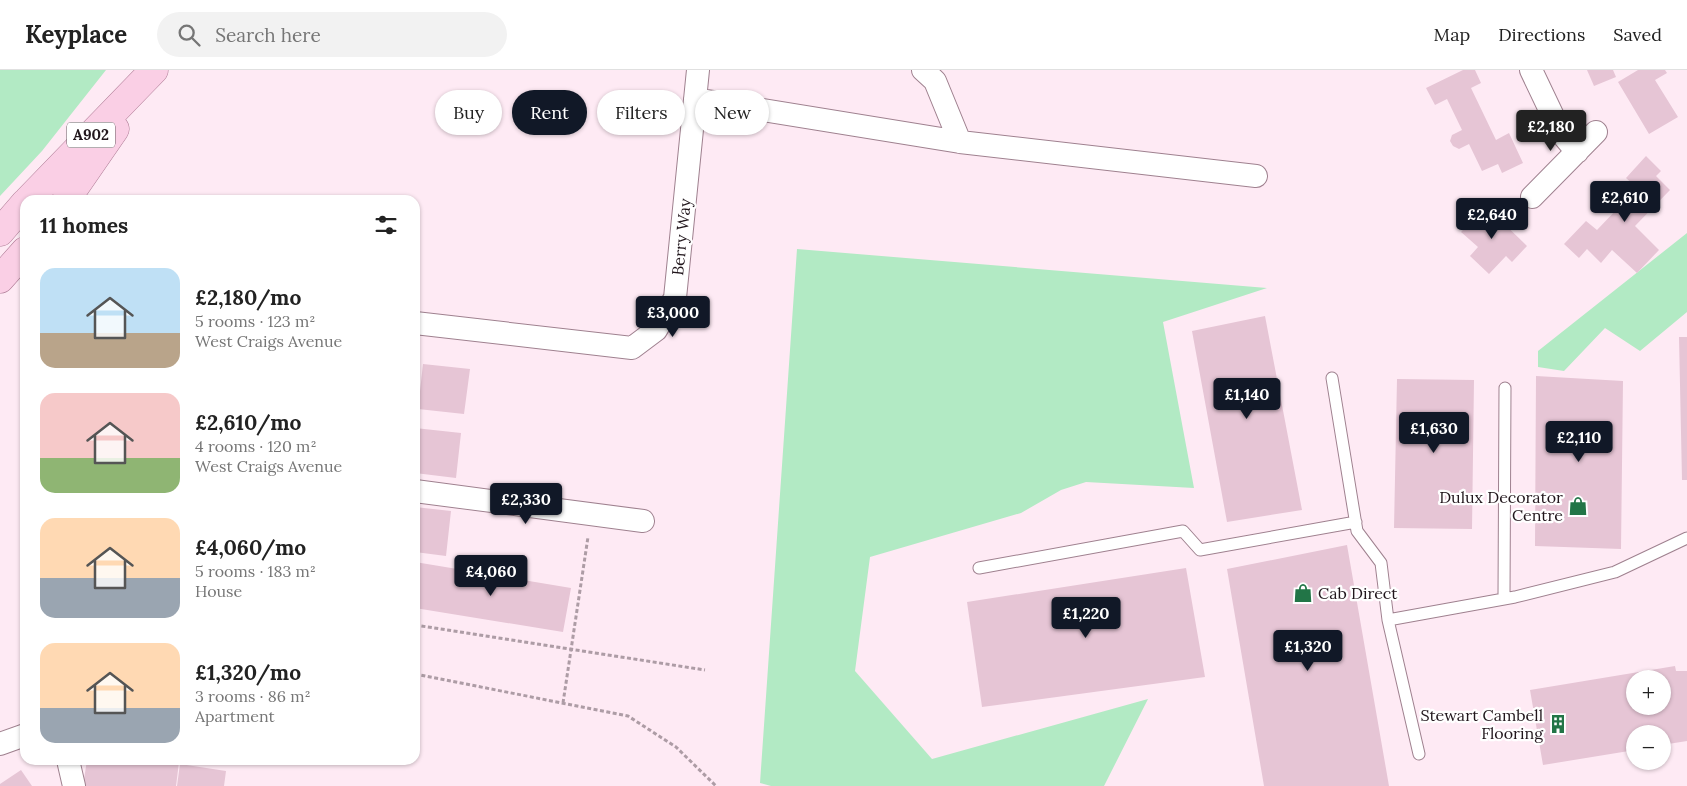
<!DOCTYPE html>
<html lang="en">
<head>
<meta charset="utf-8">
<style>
	body { margin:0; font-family:Lora,serif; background:#f2f2f2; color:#222; height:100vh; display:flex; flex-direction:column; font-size:19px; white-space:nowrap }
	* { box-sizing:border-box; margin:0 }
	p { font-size:16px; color:#767676 }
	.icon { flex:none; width:28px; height:28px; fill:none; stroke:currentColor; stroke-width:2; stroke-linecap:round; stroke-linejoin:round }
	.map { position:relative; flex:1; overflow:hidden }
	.sheet { position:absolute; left:20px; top:125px; width:400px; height:570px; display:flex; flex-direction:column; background:#fff; border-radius:15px; box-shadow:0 1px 4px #0004 }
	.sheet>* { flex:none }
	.hud { position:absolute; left:435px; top:20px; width:475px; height:45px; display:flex; gap:10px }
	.fabs { position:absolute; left:1626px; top:600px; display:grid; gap:10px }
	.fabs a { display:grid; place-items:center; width:45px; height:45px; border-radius:50%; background:#fff; box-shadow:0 1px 4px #0004; font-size:25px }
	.price { position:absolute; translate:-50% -42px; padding:0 11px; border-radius:5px; background:#111827; color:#fff; font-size:16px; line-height:32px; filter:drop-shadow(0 1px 2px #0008) }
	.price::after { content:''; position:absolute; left:50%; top:30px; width:15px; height:11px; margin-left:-8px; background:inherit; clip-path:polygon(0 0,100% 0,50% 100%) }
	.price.active { background:#222; color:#fff }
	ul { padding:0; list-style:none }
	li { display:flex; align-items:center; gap:15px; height:125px; padding:0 20px }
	li span { display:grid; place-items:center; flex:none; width:140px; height:100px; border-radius:15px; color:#555 }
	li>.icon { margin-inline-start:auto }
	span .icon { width:60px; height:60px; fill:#fffc; stroke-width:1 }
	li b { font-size:21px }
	h2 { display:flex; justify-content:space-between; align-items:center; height:60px; padding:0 20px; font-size:21px }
	.tag { padding:0 18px; border-radius:22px; background:#fff; box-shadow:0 1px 4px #0004; font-size:18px; line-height:45px }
	.tag.active { background:#111827; color:#fff }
	header { display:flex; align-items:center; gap:30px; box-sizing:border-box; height:70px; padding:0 25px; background:#fff; border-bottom:1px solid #e0e0e0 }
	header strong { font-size:24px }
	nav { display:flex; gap:28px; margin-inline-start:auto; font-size:18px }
	.search { width:350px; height:45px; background:#f2f2f2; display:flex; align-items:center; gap:12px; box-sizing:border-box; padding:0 18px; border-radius:28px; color:#767676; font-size:19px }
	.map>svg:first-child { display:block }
	.green { fill:#b2eac4 }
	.building { fill:#e6c5d5; fill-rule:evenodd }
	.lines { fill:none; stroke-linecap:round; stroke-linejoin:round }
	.lane-casing { stroke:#9f818f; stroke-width:13 }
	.street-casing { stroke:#9f818f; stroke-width:24 }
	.primary-casing { stroke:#ac7993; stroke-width:29 }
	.path { stroke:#ad9ca5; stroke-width:3; stroke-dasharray:4 2.5; stroke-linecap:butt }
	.lane { stroke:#fff; stroke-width:11 }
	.street { stroke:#fff; stroke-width:22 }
	.primary { stroke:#facfe5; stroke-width:28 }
	.labels { text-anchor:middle; stroke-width:4.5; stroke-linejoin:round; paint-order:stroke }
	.shield { fill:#fff; stroke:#645c60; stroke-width:1 }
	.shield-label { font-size:15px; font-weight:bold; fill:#21161c }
	.street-label { font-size:16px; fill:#21161c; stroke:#fff }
	.poi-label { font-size:16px; fill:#21161c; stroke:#fff; text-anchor:end }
</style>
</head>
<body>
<header>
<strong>Keyplace</strong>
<div class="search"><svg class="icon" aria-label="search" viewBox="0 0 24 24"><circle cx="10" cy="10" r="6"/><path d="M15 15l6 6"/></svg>Search here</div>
<nav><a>Map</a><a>Directions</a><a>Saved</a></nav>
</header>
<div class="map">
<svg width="1687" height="716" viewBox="0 0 1687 716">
	<rect width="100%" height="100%" fill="#feeaf4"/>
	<path class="green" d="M0,0H106L42,81L0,126Z
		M1687,163V242L1640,281L1605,258L1564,301L1538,297V281Z
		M797,179L1267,218L1163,252L1194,418L1086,412L1061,420L1021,443L870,487L855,601L932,689L1148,629L1104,716H771L760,713Z"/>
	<path class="building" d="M1463,0H1475L1481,13L1471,18L1496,70L1509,63L1523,93L1502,103L1498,94L1482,101L1469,74L1459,79L1453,76L1450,71L1452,65L1462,60L1447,29L1435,35L1426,18Z
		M1587,0H1613L1616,7L1594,16Z
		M1638,0H1665L1667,3L1655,10L1678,47L1649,64L1618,12Z
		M1646,86L1661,101L1656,106L1670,120L1635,156L1659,180L1637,203L1612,180L1601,193L1587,179L1579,188L1564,174L1586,151L1597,160L1637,118L1626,108Z
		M1486,136L1527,176L1512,192L1506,186L1489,204L1470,186L1478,177L1461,162Z
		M1265,246L1302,440L1227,452L1192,261Z
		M1679,267H1687V410H1682Z
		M423,294L470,299L464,344L418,339Z
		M1536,306L1623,311L1621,479L1535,476Z
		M1397,309L1474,310L1472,459L1394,458Z
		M415,358L461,363L456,408L415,403Z
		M415,437L451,441L446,486L415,482Z
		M1347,475L1389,716H1264L1227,499Z
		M415,492L571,518L563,562L415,538Z
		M1186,498L1205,607L982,637L967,532Z
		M1675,596L1676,601H1687V671L1662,675V664H1635V680L1543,695L1530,620ZM1635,609H1662V636H1635Z
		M87,690L179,692L176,716H83Z
		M180,694L226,701L224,716H177Z
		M21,700L32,716H0V714Z"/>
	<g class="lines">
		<g class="lane-casing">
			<path id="lane" d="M1332,308L1357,461L1381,493L1388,550
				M979,498L1183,461L1200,480L1356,452
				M1504,528L1505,318
				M1419,684L1388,550L1515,527L1615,502L1687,468"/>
		</g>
		<g class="street-casing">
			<path id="street" d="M923,0L935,11L960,72
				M1531,0L1561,63L1577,82
				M695,29L960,72L1256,106
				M1532,127L1596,62
				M415,253L632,278L656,260L675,228L698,0
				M415,421L643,451
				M0,674L25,665
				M68,690L74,716"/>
		</g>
		<g class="primary-casing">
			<path id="primary" d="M28,130L154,0
				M66,130L115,59
				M0,162L25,133
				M0,209L25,181"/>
		</g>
		<path class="path" d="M415,555L705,600
			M415,604L628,646L676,677L716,716
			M563,633L588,467"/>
		<use href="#lane" class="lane"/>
		<use href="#street" class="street"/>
		<use href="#primary" class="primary"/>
	</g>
	<defs>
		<g id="shop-bare" transform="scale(1.5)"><path d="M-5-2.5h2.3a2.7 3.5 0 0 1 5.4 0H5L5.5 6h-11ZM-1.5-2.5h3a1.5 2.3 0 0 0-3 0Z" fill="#227547" stroke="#fff" stroke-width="2.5" paint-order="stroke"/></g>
		<g id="building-bare" transform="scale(1.5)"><path d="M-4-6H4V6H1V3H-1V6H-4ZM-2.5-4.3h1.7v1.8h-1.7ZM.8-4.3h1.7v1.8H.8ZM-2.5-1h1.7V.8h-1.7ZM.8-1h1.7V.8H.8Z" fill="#227547" stroke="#fff" stroke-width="2.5" paint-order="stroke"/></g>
	</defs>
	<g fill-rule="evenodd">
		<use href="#shop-bare" x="1578" y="436"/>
		<use href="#shop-bare" x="1303" y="523"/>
		<use href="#building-bare" x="1558" y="654"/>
	</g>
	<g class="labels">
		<rect class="shield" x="67" y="52.5" width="48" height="25" rx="4"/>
		<g class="shield-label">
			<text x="91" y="70">A902</text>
		</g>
		<g class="street-label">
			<text transform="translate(681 167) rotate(-84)" y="6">Berry Way</text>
		</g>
		<g class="poi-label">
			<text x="1563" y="433">Dulux Decorator<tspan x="1563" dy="18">Centre</tspan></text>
			<text x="1318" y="529" text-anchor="start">Cab Direct</text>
			<text x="1543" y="651">Stewart Cambell<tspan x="1543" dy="18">Flooring</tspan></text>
		</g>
	</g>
</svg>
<div class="fabs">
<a>+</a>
<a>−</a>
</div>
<b class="price active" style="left:1551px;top:82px">£2,180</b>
<b class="price" style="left:1625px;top:153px">£2,610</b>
<b class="price" style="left:1492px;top:170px">£2,640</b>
<b class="price" style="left:673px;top:268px">£3,000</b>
<b class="price" style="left:1247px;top:350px">£1,140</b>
<b class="price" style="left:1434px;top:384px">£1,630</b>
<b class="price" style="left:1579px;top:393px">£2,110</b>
<b class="price" style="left:526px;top:455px">£2,330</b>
<b class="price" style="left:491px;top:527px">£4,060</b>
<b class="price" style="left:1086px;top:569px">£1,220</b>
<b class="price" style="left:1308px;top:602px">£1,320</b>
<div class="hud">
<a class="tag">Buy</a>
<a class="tag active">Rent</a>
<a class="tag">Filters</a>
<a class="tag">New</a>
</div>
<section class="sheet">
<h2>11 homes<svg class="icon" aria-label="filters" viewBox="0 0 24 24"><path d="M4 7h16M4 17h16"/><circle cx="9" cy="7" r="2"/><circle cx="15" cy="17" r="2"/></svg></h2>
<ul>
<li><span style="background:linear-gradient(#bfe0f5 65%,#b9a48a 0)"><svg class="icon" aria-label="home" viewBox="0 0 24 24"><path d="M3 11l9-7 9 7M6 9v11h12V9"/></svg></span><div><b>£2,180/mo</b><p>5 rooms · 123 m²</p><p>West Craigs Avenue</p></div></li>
<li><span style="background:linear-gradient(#f6c9c9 65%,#8fb573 0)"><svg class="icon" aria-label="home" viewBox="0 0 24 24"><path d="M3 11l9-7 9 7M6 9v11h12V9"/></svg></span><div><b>£2,610/mo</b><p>4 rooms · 120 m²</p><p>West Craigs Avenue</p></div></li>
<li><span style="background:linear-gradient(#ffd9b3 60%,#9aa5b1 0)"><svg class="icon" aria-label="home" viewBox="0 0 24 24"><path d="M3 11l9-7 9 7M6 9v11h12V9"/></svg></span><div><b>£4,060/mo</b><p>5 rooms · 183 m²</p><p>House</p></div></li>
<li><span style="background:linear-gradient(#ffd9b3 65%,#9aa5b1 0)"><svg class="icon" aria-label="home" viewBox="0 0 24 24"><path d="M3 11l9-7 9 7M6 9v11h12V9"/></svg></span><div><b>£1,320/mo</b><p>3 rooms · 86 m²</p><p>Apartment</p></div></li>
</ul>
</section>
</div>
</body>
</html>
